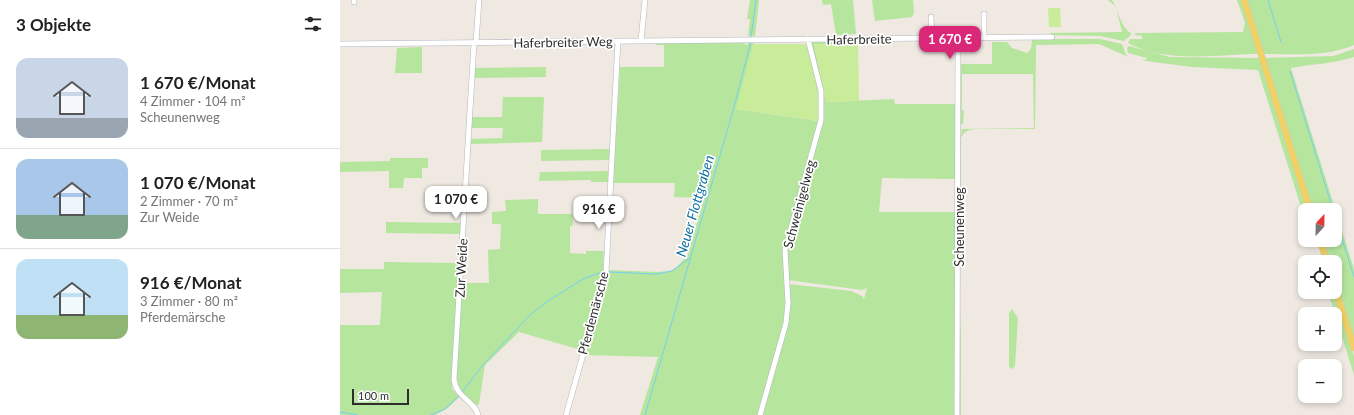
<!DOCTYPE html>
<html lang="de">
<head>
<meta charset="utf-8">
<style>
	body { margin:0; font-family:Lato,sans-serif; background:#f6f6f6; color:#222; height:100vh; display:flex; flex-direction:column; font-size:15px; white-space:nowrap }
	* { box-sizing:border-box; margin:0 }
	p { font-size:13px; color:#767676 }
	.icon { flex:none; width:22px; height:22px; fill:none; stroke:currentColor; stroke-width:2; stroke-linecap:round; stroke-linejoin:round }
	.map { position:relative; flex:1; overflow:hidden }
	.panel { display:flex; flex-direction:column; background:#fff; width:340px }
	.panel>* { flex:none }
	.needle { width:26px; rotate:22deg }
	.tools { position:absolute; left:958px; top:203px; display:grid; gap:8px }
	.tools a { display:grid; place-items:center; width:44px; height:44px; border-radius:8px; background:#fff; box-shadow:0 2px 6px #0003; font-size:20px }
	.scale { position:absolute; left:12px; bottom:10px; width:57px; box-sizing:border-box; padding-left:4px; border:2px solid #2e2e2e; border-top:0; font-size:11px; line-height:14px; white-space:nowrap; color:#2e2e2e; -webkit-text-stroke:3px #fff; paint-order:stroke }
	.price { position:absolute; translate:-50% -34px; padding:0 9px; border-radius:8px; background:#fff; color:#222; font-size:13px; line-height:26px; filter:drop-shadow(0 1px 2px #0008) }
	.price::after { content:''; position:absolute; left:50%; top:24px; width:12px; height:9px; margin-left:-6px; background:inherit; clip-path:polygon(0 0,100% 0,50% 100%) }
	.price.on { background:#db2777; color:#fff }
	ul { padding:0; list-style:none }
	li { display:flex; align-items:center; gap:12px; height:100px; padding:0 16px }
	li+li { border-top:1px solid #e0e0e0 }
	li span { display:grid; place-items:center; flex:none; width:112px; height:80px; border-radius:12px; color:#555 }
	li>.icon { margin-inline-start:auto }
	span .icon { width:48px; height:48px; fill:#fffc; stroke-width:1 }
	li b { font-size:17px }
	h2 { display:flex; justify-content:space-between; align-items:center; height:48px; padding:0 16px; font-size:17px }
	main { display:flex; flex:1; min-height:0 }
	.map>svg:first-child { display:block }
	.green { fill:#b6e59e }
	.pitch { fill:#c9ec9a }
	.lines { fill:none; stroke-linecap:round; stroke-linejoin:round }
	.stream { stroke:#75cff0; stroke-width:1 }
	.minor-casing { stroke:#b4b7c1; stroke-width:6 }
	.major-casing { stroke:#c9c9c9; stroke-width:7 }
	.minor { stroke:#fff; stroke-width:5 }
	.major { stroke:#f2d163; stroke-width:6 }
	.labels { text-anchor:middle; stroke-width:3.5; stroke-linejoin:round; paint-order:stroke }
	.street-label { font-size:13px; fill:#2e2e2e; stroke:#fff }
	.water-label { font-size:14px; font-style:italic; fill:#0d6fa3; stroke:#fff }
</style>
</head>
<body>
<main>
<section class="panel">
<h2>3 Objekte<svg class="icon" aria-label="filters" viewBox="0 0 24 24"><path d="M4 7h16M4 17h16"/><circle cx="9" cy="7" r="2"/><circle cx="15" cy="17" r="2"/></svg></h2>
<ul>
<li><span style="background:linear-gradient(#c9d6e8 75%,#9aa5b1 0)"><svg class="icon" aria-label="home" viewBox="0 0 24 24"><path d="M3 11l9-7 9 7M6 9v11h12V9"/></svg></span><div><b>1 670 €/Monat</b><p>4 Zimmer · 104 m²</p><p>Scheunenweg</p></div></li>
<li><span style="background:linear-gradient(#a9c7e8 70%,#7fa58c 0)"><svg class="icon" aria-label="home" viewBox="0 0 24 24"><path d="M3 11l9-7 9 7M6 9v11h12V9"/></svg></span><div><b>1 070 €/Monat</b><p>2 Zimmer · 70 m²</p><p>Zur Weide</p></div></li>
<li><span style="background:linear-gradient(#bfe0f5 70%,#8fb573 0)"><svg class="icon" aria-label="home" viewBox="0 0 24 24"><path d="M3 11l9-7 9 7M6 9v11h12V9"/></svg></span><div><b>916 €/Monat</b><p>3 Zimmer · 80 m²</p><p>Pferdemärsche</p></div></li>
</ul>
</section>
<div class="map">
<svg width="1014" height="415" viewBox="0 0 1014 415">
	<rect width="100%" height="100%" fill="#efe9e1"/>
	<path class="green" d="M410,0H419L415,36H408L410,19H407Z
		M482,0H513L516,34L496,35L491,4L483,5Z
		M532,0H573L574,13L572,17L535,21Z
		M768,0H772C778,9 781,28 791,33L790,36L784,41L760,36L710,35V33L782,32L776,7Z
		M897,0H902L919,54C878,54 827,64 788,43L790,39H802V36L795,35V33L903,32L905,23Z
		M907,0H1014V45C986,57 954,54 924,54Z
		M696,39H760L782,44L786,55L791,58L759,44L696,45L695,129H636C628,130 623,131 621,139V415H618L621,305L620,141L622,131L621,129L694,128L693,74H622V110L624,111L623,125L621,124V64H652V42H667L672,48L687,53L691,49L692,40Z
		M498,41L501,44H474L487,102L554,99L555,104H616V166L614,168H616V208L615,179L542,178L539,212H615L616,415H423L446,330L449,284L511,291L522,296L524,299L527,288L522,290L448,280L446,255L482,124L471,42Z
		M404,42L405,45L408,44V42L414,43L397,109L478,121L477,80L480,94V123L444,247L447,306L443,325L418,415H300L318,357L245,355L263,290L269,277L267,270L317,272L330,271L337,267L348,254L364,198L334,197L335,183H273L280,67H324V45H316V43Z
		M789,46L830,57L920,58L968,210H965V220L918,70L852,67L806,61L801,59L806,60L807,58L788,53L787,48Z
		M82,47V73H55L57,48Z
		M1014,49V57C993,64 972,64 951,68L1014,269V339L995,279V262H989L983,240H995V210H973L925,58L993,56Z
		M206,67V77L134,78L135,68Z
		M163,97H204L202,142L130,144L131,139L162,138L163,128H131L132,117H162Z
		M270,149V160L201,161V150Z
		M50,158H88V168H82V178H64L63,188H49V171L0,172V162L50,161Z
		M269,171L268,182H251V180L199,181L200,172Z
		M198,199V214H232L233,226H230V253L246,254V251H264L263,274L241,350L179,332L145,365L139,404L135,406L120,392L116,381L122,283H149L148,250L160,249L161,224H152V212L166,211L165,200Z
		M46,222L122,223L121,234L46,233Z
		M44,262L119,263L112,388L119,397L108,408L95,415H0V325H40L42,292L0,293V269H44Z
		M988,292H994L1014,356V375Z
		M672,309L678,318L675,366L672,369L669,367V313Z"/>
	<path class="pitch" d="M708,8H720L721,27H709Z
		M413,44H466L477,80L479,121L396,109Z
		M474,44L518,45L519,101L486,102Z"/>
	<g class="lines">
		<path class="stream" d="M928,0L941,42
			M411,37L416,0
			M950,71L993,210
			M995,217L1014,277
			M269,272L316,274L332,271L350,258
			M122,392L143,365L189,316L205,303L243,279L262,272
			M0,412L18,415
			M91,415L105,409L119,396
			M305,415L394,107L411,42"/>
		<g class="minor-casing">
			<path id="minor" d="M14,2V0
				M591,17L592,38
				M644,38V14
				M301,41L305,0
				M134,43L114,379C116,398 135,401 138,415
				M136,43L139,0
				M0,44L712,37
				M226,415L266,273L278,41
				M420,415L446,323L448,303L445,250L481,120V91L468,39
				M617,415L618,38"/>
		</g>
		<g class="major-casing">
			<path id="major" d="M904,0L970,210
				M980,240L987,262
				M995,288L1014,348"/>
		</g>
		<use href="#minor" class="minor"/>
		<use href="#major" class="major"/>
	</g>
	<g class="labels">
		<g class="street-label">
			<text transform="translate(519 39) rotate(-1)" y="5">Haferbreite</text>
			<text transform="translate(223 42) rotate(-1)" y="5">Haferbreiter Weg</text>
			<text transform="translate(459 204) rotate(-75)" y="5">Schweinigelweg</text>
			<text transform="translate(619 227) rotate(-90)" y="5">Scheunenweg</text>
			<text transform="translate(121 268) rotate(-87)" y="5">Zur Weide</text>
			<text transform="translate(253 313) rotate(-75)" y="5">Pferdemärsche</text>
		</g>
		<g class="water-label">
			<text transform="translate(355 206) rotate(-74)" y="5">Neuer Flottgraben</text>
		</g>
	</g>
</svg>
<div class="tools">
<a><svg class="needle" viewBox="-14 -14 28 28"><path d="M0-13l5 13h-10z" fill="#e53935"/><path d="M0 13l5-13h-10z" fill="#767676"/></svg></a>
<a><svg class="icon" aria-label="locate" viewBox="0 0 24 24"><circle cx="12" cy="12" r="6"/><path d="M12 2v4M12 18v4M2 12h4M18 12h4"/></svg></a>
<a>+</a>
<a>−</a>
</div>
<div class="scale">100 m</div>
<b class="price on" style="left:610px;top:60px">1 670 €</b>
<b class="price" style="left:116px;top:220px">1 070 €</b>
<b class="price" style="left:259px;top:230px">916 €</b>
</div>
</main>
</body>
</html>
